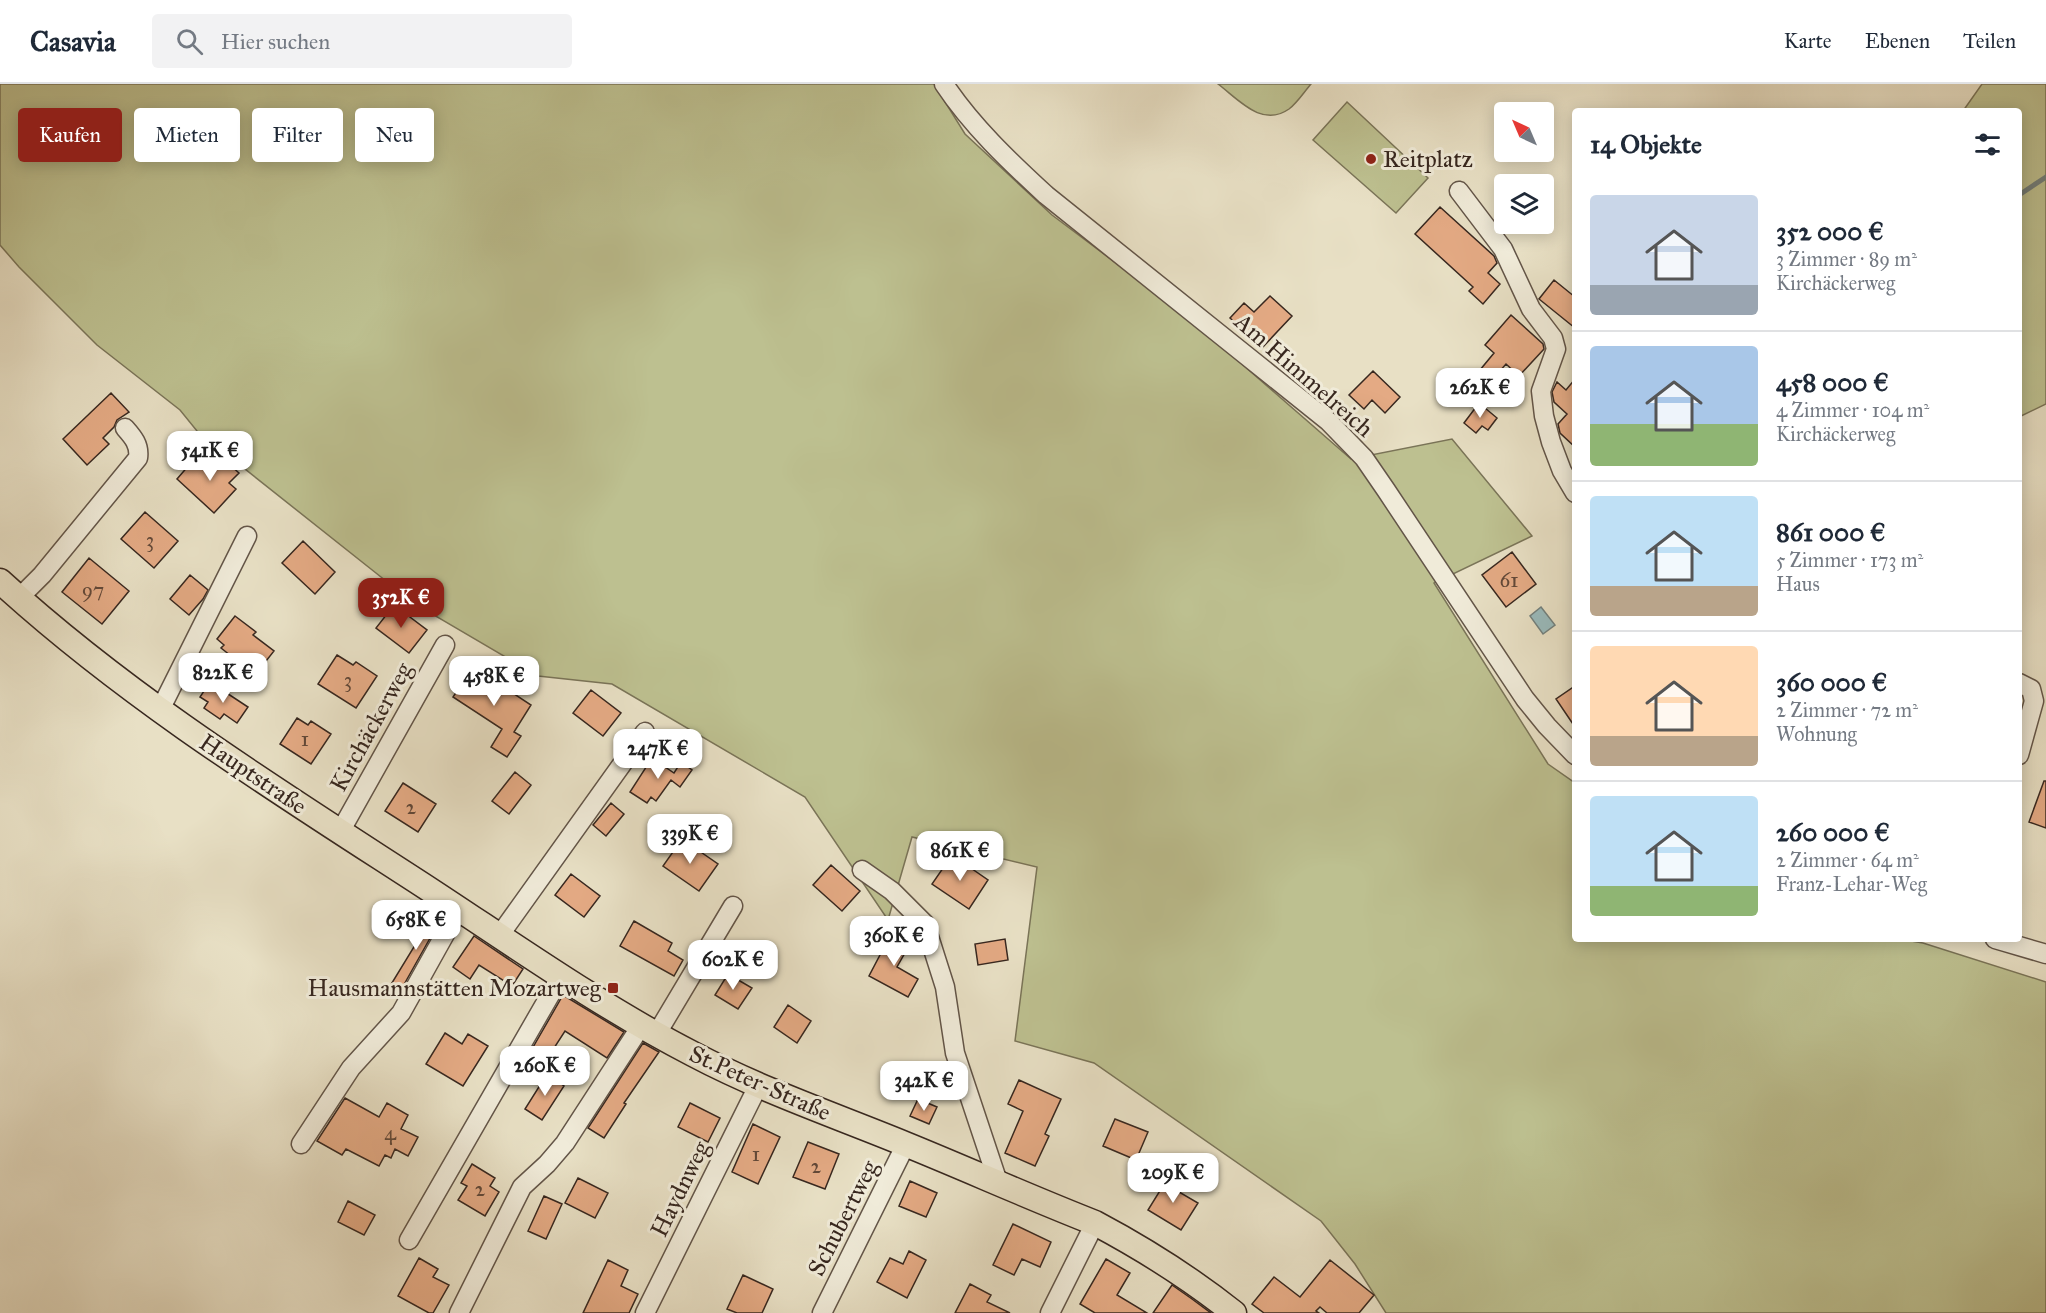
<!DOCTYPE html>
<html lang="de">
<head>
<meta charset="utf-8">
<style>
	body { margin:0; font-family:"IM FELL Great Primer",serif; background:#f2f2f3; color:#1f2937; height:100vh; display:flex; flex-direction:column; font-size:22px; white-space:nowrap }
	* { box-sizing:border-box; margin:0 }
	p { font-size:20px; color:#747a83 }
	.icon { flex:none; width:33px; height:33px; fill:none; stroke:currentColor; stroke-width:2; stroke-linecap:round; stroke-linejoin:round }
	.map { position:relative; flex:1; overflow:hidden }
	.panel { position:absolute; left:1572px; top:24px; width:450px; height:834px; display:flex; flex-direction:column; background:#fff; border-radius:6px; box-shadow:0 3px 15px #0003 }
	.panel>* { flex:none }
	.hud { position:absolute; left:18px; top:24px; width:570px; height:54px; display:flex; gap:12px }
	.needle { width:39px; rotate:316deg }
	.buttons { position:absolute; left:1494px; top:18px; display:grid; gap:12px }
	.buttons a { display:grid; place-items:center; width:60px; height:60px; border-radius:6px; background:#fff; box-shadow:0 3px 15px #0003; font-size:30px }
	.price { position:absolute; translate:-50% -51px; padding:0 14px; border-radius:12px; background:#fff; color:#222; font-size:20px; line-height:39px; filter:drop-shadow(0 2px 3px #0008) }
	.price::after { content:''; position:absolute; left:50%; top:36px; width:18px; height:14px; margin-left:-9px; background:inherit; clip-path:polygon(0 0,100% 0,50% 100%) }
	.price.current { background:#8f2418; color:#fff }
	ul { padding:0; list-style:none }
	li { display:flex; align-items:center; gap:18px; height:150px; padding:0 18px }
	li+li { border-top:2px solid #e0e1e3 }
	li span { display:grid; place-items:center; flex:none; width:168px; height:120px; border-radius:6px; color:#555 }
	li>.icon { margin-inline-start:auto }
	span .icon { width:72px; height:72px; fill:#fffc; stroke-width:1 }
	li b { font-size:26px }
	h2 { display:flex; justify-content:space-between; align-items:center; height:72px; padding:0 18px; font-size:26px }
	.pill { padding:0 21px; border-radius:6px; background:#fff; box-shadow:0 3px 15px #0003; font-size:21px; line-height:54px }
	.pill.current { background:#8f2418; color:#fff }
	header { display:flex; align-items:center; gap:36px; box-sizing:border-box; height:84px; padding:0 30px; background:#fff; border-bottom:2px solid #e0e1e3 }
	header strong { font-size:28px }
	nav { display:flex; gap:33px; margin-inline-start:auto; font-size:21px }
	.search { width:420px; height:54px; background:#f2f2f3; display:flex; align-items:center; gap:15px; box-sizing:border-box; padding:0 21px; border-radius:6px; color:#747a83; font-size:22px }
	.map>svg:first-child { display:block }
	.green { fill:#bdc090; stroke:#7a7458; stroke-width:1.5 }
	.water { fill:#99bbbd; stroke:#72807e; stroke-width:1.5 }
	.lines { fill:none; stroke-linecap:round; stroke-linejoin:round }
	.stream { stroke:#72807e; stroke-width:5 }
	.building { fill:#e4aa84; stroke:#37271f; stroke-width:1.5 }
	.minor-casing { stroke:#635548; stroke-width:21 }
	.major-casing { stroke:#37271f; stroke-width:27 }
	.minor { stroke:#f0ebd9; stroke-width:18 }
	.major { stroke:#e8e0c5; stroke-width:24 }
	.poi-dot { fill:#8f2418; stroke:#f0ebd9; stroke-width:2 }
	.labels { text-anchor:middle; stroke-width:6; stroke-linejoin:round; paint-order:stroke }
	.number-label { font-size:21px; fill:#624838 }
	.poi-label { font-size:24px; fill:#37271f; stroke:#f0ebd9; text-anchor:start }
	.street-label { font-size:24px; fill:#37271f; stroke:#f0ebd9 }
</style>
</head>
<body>
<header>
<strong>Casavia</strong>
<div class="search"><svg class="icon" aria-label="search" viewBox="0 0 24 24"><circle cx="10" cy="10" r="6"/><path d="M15 15l6 6"/></svg>Hier suchen</div>
<nav><a>Karte</a><a>Ebenen</a><a>Teilen</a></nav>
</header>
<div class="map">
<svg width="2046" height="1229" viewBox="0 0 2046 1229">
	<rect width="100%" height="100%" fill="#e8e0c5"/>
	<filter id="stains"><feTurbulence type="fractalNoise" baseFrequency=".00333" numOctaves="4"/><feColorMatrix values="0 0 0 0 .2 0 0 0 0 .09 0 0 0 0 .02 0 0 0 .5 -.17"/></filter>
	<radialGradient id="worn" r=".72"><stop offset=".6" stop-color="#630" stop-opacity="0"/><stop offset="1" stop-color="#630" stop-opacity=".3"/></radialGradient>
	<path class="green" d="M0,0H934L965,50L1052,131L1188,233L1351,375L1452,355L1532,452L1434,499L1548,680L1575,699V855H1899L1923,859L2046,898V1229H1386L1355,1180L1321,1137L1094,979L1015,957L1037,783L912,753L888,836L805,713L612,600L538,592L415,520L197,347L180,326L97,261L19,183L0,161Z
		M1218,0H1311C1304,8 1297,19 1289,25C1262,44 1239,16 1218,0Z
		M1982,0H2046V320L2019,333V27H1963Z
		M1347,18L1428,94L1396,129L1313,56Z"/>
	<path class="water" d="M1541,523L1555,541L1543,550L1530,532Z"/>
	<g class="lines">
		<path class="stream" d="M2019,111L2046,93"/>
	</g>
	<path class="building" d="M1440,123L1494,172L1497,179L1488,189L1500,200L1483,220L1469,207L1473,203L1415,150Z
		M1554,196L1575,213V244L1539,215Z
		M1270,212L1292,232L1262,264L1230,234L1244,219L1254,228Z
		M1511,231L1543,260L1544,265L1519,292L1506,280L1492,296L1480,286L1494,269L1485,261Z
		M1373,287L1400,313L1385,329L1372,316L1364,325L1349,311Z
		M1575,295V363L1560,349L1558,340L1567,330L1554,318L1552,308L1557,298L1566,306Z
		M111,309L129,328L117,336L114,343L103,354L109,360L87,381L63,355Z
		M1479,319L1497,334L1488,346L1482,342L1476,349L1464,339Z
		M196,373L211,386L222,374L239,389L229,399L236,405L214,429L177,395Z
		M145,428L178,457L154,484L121,455Z
		M303,457L335,488L315,510L282,479Z
		M1512,468L1536,500L1506,523L1482,491Z
		M89,474L129,507L102,540L62,508Z
		M190,491L208,506L203,515L189,531L170,515Z
		M394,521L427,546L409,569L376,544Z
		M235,532L256,548L253,551L274,567L259,586L244,574L240,579L221,564L224,561L217,555Z
		M337,571L353,581L356,578L377,592L356,624L318,600Z
		M473,583L531,621L514,648L521,652L507,673L491,663L502,645L453,613Z
		M210,598L248,623L237,639L224,630L220,635L204,624L208,618L200,613Z
		M1575,602V643L1556,615Z
		M591,606L621,629L603,652L573,629Z
		M297,634L308,641L311,637L331,650L311,680L280,660Z
		M652,674L674,689L681,678L692,686L680,703L671,696L656,717L651,713L647,719L630,708Z
		M515,688L531,701L509,730L492,717Z
		M2044,697H2046V744L2029,738Z
		M403,699L436,720L418,748L385,727Z
		M611,719L624,730L606,752L593,741Z
		M682,755L718,780L699,807L663,782Z
		M952,771L988,796L969,825L932,800Z
		M831,781L860,807L842,827L813,801Z
		M571,790L600,812L584,833L555,811Z
		M432,824L443,831L397,913L387,907L417,858L413,855Z
		M634,837L672,859L668,867L683,876L674,892L620,862Z
		M891,850L910,860L897,883L918,895L908,913L869,892Z
		M474,852L523,885L512,902L479,881L470,895L453,883Z
		M1005,855L1008,876L978,881L975,860Z
		M728,890L752,904L738,925L715,911Z
		M563,911L624,948L607,974L565,947L547,975L532,965Z
		M788,921L811,937L797,959L774,943Z
		M445,949L462,960L468,950L488,962L463,1002L426,980Z
		M643,959L659,968L624,1019L626,1020L604,1054L588,1044Z
		M547,990L564,1002L542,1036L525,1025Z
		M1019,996L1061,1015L1045,1050L1049,1052L1035,1082L1005,1069L1023,1027L1008,1020Z
		M345,1014L379,1033L387,1019L408,1031L401,1045L418,1053L408,1072L395,1065L391,1074L385,1071L379,1082L346,1065L342,1071L317,1057Z
		M918,1015L937,1023L929,1040L910,1032Z
		M690,1019L720,1034L708,1058L678,1043Z
		M1115,1035L1148,1048L1136,1076L1103,1062Z
		M753,1040L780,1053L758,1100L732,1088Z
		M808,1058L839,1070L825,1105L793,1093Z
		M472,1080L495,1094L490,1102L499,1108L485,1132L458,1116L467,1102L461,1099Z
		M1169,1092L1183,1101L1179,1108L1198,1119L1181,1146L1148,1126Z
		M578,1094L608,1109L595,1134L565,1119Z
		M910,1097L937,1109L926,1133L899,1122Z
		M544,1112L562,1120L546,1155L528,1147Z
		M348,1117L375,1131L364,1151L338,1138Z
		M1013,1140L1051,1158L1040,1183L1022,1175L1014,1191L993,1181Z
		M909,1167L926,1176L907,1214L877,1198L890,1174L903,1180Z
		M419,1174L438,1185L433,1193L449,1201L433,1229H429L398,1212Z
		M1106,1175L1130,1189L1117,1211L1147,1229H1095L1080,1220Z
		M608,1176L628,1186L621,1202L638,1210L629,1229H583Z
		M1330,1176L1374,1211L1359,1229H1327L1320,1223L1316,1227L1319,1229H1264L1252,1220L1274,1193L1300,1213Z
		M743,1191L773,1205L762,1229H737L727,1225Z
		M970,1200L991,1211L987,1218L1010,1229H955Z
		M1172,1201L1192,1215L1211,1229H1153Z"/>
	<g class="lines">
		<g class="minor-casing">
			<path id="minor" d="M944,0C972,42 1009,77 1046,111L1328,337L1364,374L1386,406L1525,615L1547,642L1575,671
				M1459,107L1503,165L1531,225L1553,254L1556,265L1541,307L1544,332L1551,358L1562,387L1575,409
				M19,514L42,491L138,374C140,361 133,353 125,344
				M2019,599L2031,605L2034,617L2019,671
				M160,626L247,452
				M340,748L445,561
				M862,786L892,807L925,840L945,903L955,969L998,1098
				M499,852L645,648
				M1995,855L2046,870
				M656,951L733,822
				M301,1060L351,984L401,929L459,825
				M409,1156L561,892
				M459,1229L522,1103L547,1080L565,1059L641,942
				M645,1229L758,1002
				M822,1229L906,1060
				M1050,1229L1095,1139"/>
		</g>
		<g class="major-casing">
			<path id="major" d="M0,497C128,614 276,706 421,800C510,858 598,921 693,970C761,1006 834,1031 905,1060C969,1086 1031,1114 1095,1139C1144,1165 1190,1194 1234,1229"/>
		</g>
		<use href="#minor" class="minor"/>
		<use href="#major" class="major"/>
	</g>
	<g class="poi-dot">
		<circle cx="1371" cy="75" r="6"/>
		<rect x="607" y="898" width="12" height="12" rx="3"/>
	</g>
	<g class="labels">
		<g class="number-label">
			<text x="150" y="463">3</text>
			<text x="1509" y="503">61</text>
			<text x="93" y="513">97</text>
			<text x="348" y="603">3</text>
			<text x="305" y="662">1</text>
			<text x="411" y="730">2</text>
			<text x="390" y="1056">4</text>
			<text x="756" y="1077">1</text>
			<text x="816" y="1089">2</text>
			<text x="480" y="1112">2</text>
		</g>
		<g class="poi-label">
			<text x="1383" y="83">Reitplatz</text>
			<text x="601" y="912" text-anchor="end">Hausmannstätten Mozartweg</text>
		</g>
		<g class="street-label">
			<text transform="translate(1304 291) rotate(41)" y="8">Am Himmelreich</text>
			<text transform="translate(371 643) rotate(-61)" y="8">Kirchäckerweg</text>
			<text transform="translate(253 690) rotate(34)" y="8">Hauptstraße</text>
			<text transform="translate(760 999) rotate(24)" y="8">St.Peter-Straße</text>
			<text transform="translate(680 1105) rotate(-64)" y="8">Haydnweg</text>
			<text transform="translate(843 1134) rotate(-63)" y="8">Schubertweg</text>
		</g>
	</g>
	<rect width="100%" height="100%" filter="url(#stains)"/>
	<rect width="100%" height="100%" fill="url(#worn)"/>
</svg>
<div class="buttons">
<a><svg class="needle" viewBox="-14 -14 28 28"><path d="M0-13l5 13h-10z" fill="#e53935"/><path d="M0 13l5-13h-10z" fill="#747a83"/></svg></a>
<a><svg class="icon" aria-label="layers" viewBox="0 0 24 24"><path d="M12 4l9 5-9 5-9-5zM3 14l9 5 9-5"/></svg></a>
</div>
<b class="price" style="left:1480px;top:335px">262K €</b>
<b class="price" style="left:210px;top:398px">541K €</b>
<b class="price current" style="left:401px;top:545px">352K €</b>
<b class="price" style="left:223px;top:620px">822K €</b>
<b class="price" style="left:494px;top:623px">458K €</b>
<b class="price" style="left:658px;top:696px">247K €</b>
<b class="price" style="left:690px;top:781px">339K €</b>
<b class="price" style="left:960px;top:798px">861K €</b>
<b class="price" style="left:416px;top:867px">658K €</b>
<b class="price" style="left:894px;top:883px">360K €</b>
<b class="price" style="left:733px;top:907px">602K €</b>
<b class="price" style="left:545px;top:1013px">260K €</b>
<b class="price" style="left:924px;top:1028px">342K €</b>
<b class="price" style="left:1173px;top:1120px">209K €</b>
<div class="hud">
<a class="pill current">Kaufen</a>
<a class="pill">Mieten</a>
<a class="pill">Filter</a>
<a class="pill">Neu</a>
</div>
<section class="panel">
<h2>14 Objekte<svg class="icon" aria-label="filters" viewBox="0 0 24 24"><path d="M4 7h16M4 17h16"/><circle cx="9" cy="7" r="2"/><circle cx="15" cy="17" r="2"/></svg></h2>
<ul>
<li><span style="background:linear-gradient(#c9d6e8 75%,#9aa5b1 0)"><svg class="icon" aria-label="home" viewBox="0 0 24 24"><path d="M3 11l9-7 9 7M6 9v11h12V9"/></svg></span><div><b>352 000 €</b><p>3 Zimmer · 89 m²</p><p>Kirchäckerweg</p></div></li>
<li><span style="background:linear-gradient(#a9c7e8 65%,#8fb573 0)"><svg class="icon" aria-label="home" viewBox="0 0 24 24"><path d="M3 11l9-7 9 7M6 9v11h12V9"/></svg></span><div><b>458 000 €</b><p>4 Zimmer · 104 m²</p><p>Kirchäckerweg</p></div></li>
<li><span style="background:linear-gradient(#bfe0f5 75%,#b9a48a 0)"><svg class="icon" aria-label="home" viewBox="0 0 24 24"><path d="M3 11l9-7 9 7M6 9v11h12V9"/></svg></span><div><b>861 000 €</b><p>5 Zimmer · 173 m²</p><p>Haus</p></div></li>
<li><span style="background:linear-gradient(#ffd9b3 75%,#b9a48a 0)"><svg class="icon" aria-label="home" viewBox="0 0 24 24"><path d="M3 11l9-7 9 7M6 9v11h12V9"/></svg></span><div><b>360 000 €</b><p>2 Zimmer · 72 m²</p><p>Wohnung</p></div></li>
<li><span style="background:linear-gradient(#bfe0f5 75%,#8fb573 0)"><svg class="icon" aria-label="home" viewBox="0 0 24 24"><path d="M3 11l9-7 9 7M6 9v11h12V9"/></svg></span><div><b>260 000 €</b><p>2 Zimmer · 64 m²</p><p>Franz-Lehar-Weg</p></div></li>
</ul>
</section>
</div>
</body>
</html>
